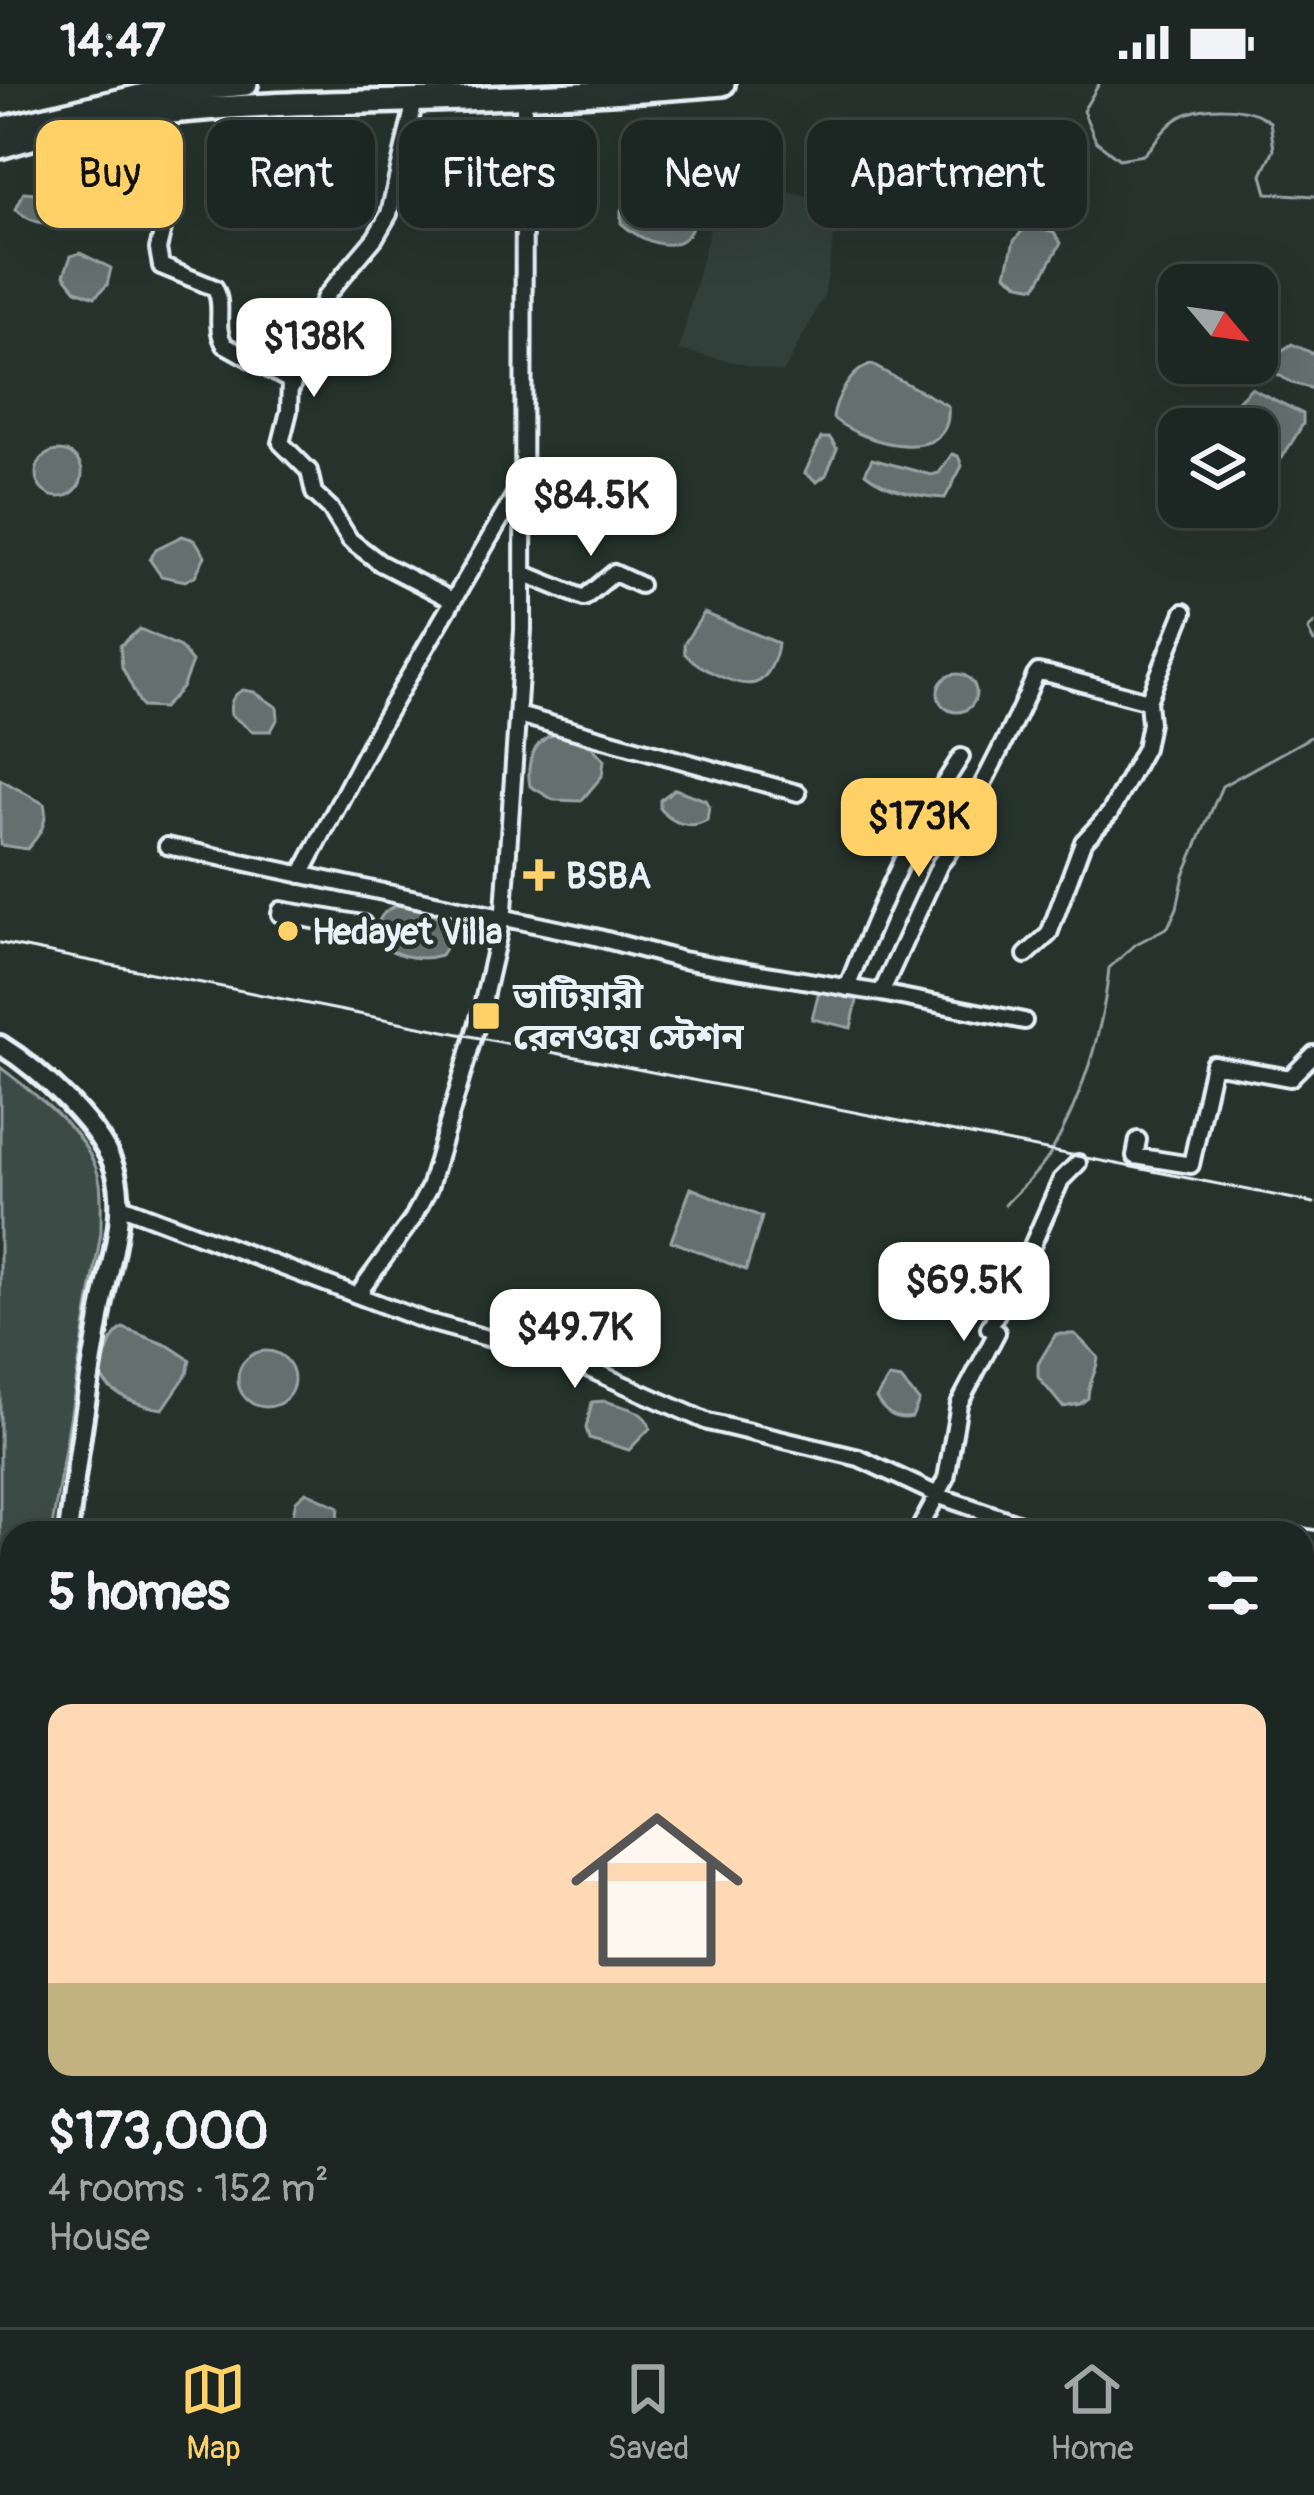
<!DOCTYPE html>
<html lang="en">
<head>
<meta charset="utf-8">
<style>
	body { margin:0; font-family:Pangolin,"Noto Sans Bengali",sans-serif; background:#252e2a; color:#f1f3f6; height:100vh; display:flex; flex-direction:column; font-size:45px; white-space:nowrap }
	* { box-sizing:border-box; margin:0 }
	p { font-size:39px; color:#a0a5a5 }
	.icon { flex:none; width:66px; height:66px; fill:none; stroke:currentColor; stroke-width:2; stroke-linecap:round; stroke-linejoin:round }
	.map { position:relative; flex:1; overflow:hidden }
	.drawer { position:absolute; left:0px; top:1437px; width:1314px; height:807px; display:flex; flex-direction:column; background:#1c2622; border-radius:36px 36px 0 0; box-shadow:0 12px 48px #0002,0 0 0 3px #3a4340 }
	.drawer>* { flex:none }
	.top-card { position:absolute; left:36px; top:36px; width:1242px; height:108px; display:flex; gap:24px }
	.needle { width:78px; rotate:119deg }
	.buttons { position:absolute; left:1158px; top:180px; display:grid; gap:24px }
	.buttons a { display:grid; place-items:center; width:120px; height:120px; border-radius:24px; background:#1c2622; box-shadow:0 12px 48px #0002,0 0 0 3px #3a4340; font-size:60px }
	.price { position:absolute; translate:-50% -102px; padding:0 27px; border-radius:24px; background:#fff; color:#222; font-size:39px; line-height:78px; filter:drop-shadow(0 3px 6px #0008) }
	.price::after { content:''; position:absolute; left:50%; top:72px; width:36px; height:27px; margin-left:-18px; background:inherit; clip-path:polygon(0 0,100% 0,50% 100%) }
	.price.active { background:#ffd166; color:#111 }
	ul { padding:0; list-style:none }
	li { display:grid; align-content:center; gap:24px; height:636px; padding:0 48px }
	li+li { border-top:3px solid #3a4340 }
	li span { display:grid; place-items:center; height:372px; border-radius:24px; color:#555 }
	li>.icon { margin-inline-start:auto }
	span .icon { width:216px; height:216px; fill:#fffc; stroke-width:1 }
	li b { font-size:51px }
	h2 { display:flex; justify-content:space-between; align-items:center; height:144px; padding:0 48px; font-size:51px }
	.pill { padding:0 42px; border-radius:24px; background:#1c2622; box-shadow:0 12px 48px #0002,0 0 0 3px #3a4340; font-size:42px; line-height:108px }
	.pill.active { background:#ffd166; color:#111 }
	.status { display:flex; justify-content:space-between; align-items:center; height:84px; padding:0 60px; background:#1c2622; direction:ltr }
	.status svg { height:33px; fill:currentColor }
	.menu { display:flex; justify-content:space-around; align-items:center; height:168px; border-top:3px solid #3a4340; background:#1c2622; font-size:33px; color:#a0a5a5 }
	.menu a { display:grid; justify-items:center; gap:6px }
	.menu .active { color:#ffd166 }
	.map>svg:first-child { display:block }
	.built { fill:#333f3a }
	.green { fill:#3e4b47; stroke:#939ea0; stroke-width:3 }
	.water { fill:#636f6d; stroke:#98a3a5; stroke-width:3 }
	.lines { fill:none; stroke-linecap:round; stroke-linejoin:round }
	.stream { stroke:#98a3a5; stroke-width:3 }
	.minor-casing { stroke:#e8f1f8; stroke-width:22 }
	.major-casing { stroke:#e8f1f8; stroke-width:26 }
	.highway-casing { stroke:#e8f1f8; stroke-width:30 }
	.minor { stroke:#26332d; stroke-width:14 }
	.major { stroke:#26332d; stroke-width:16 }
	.highway { stroke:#26332d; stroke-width:21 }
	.rail { stroke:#e8f1f8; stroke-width:3 }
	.poi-dot { fill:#ffd166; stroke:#26332d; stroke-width:4.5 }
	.labels { text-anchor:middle; stroke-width:9; stroke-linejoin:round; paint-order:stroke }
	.poi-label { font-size:36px; font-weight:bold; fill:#e8f1f8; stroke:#26332d; text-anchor:start }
</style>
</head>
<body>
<div class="status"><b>14:47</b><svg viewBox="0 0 49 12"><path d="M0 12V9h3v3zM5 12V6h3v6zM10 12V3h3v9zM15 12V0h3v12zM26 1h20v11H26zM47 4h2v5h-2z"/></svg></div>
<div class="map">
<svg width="1314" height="2243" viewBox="0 0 1314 2243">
	<rect width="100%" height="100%" fill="#26332d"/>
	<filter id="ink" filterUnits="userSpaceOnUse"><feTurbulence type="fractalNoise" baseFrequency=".00833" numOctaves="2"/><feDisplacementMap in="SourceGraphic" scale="24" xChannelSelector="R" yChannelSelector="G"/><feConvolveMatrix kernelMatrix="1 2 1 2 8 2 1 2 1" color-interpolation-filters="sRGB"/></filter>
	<g filter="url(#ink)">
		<path class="built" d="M723,93L840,120L824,212L783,289L679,266Z"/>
		<path class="green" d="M0,983C37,1012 92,1050 100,1099C102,1115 101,1132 101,1148L51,1449H12V1824L8,1845L0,1857Z"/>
		<path class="water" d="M646,94L697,118C696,173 654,168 621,139V126L637,95Z
			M24,108L47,110L64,118L66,130L62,137C46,142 28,138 16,125Z
			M1027,141L1054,149L1061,159L1036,203L1020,200L1006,190L1014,157Z
			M80,169L111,184L107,201L95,213L76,206L64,191L71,172Z
			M1292,260L1314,270V305L1292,299L1274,288L1281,267Z
			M872,281L948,322C954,385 861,359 833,334C835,315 852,284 872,281Z
			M1251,304L1303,330V340L1282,374L1257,363V345H1229L1226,341L1237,318Z
			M821,354H830L837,365L826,391L817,398L805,389Z
			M36 390a23 23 0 1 1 46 0a23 23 0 1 1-46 0Z
			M952,370L958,372L962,382L945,414C919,413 884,405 865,389L872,375L931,391L939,389Z
			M182,452L195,456L205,472L195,492L185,497L161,492L150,476L156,465Z
			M704,529L778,559C777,571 769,595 755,599C736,604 698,583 685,570L684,560Z
			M140,545L180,563L192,578L182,604L163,624L142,623L122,583L120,562Z
			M938 609a19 19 0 1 1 38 0a19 19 0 1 1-38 0Z
			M243,606L254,608L277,623L278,634L271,647H252L231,631C229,619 232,611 243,606Z
			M554,650L591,662L604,676L602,692L581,717L554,716L530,702C526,681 532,658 554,650Z
			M0,695L44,720C49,738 39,752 27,765L0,761Z
			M675,705L705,716L709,722L707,736C690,746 671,739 660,724V716Z
			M398,821L424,825L451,839L453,851L441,871C418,878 387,872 374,851C378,836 382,826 398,821Z
			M819,907L857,916L851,944L812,935Z
			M691,1104L762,1133L746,1186L671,1157Z
			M123,1244L169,1262L190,1276L187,1290L163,1325C145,1323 112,1312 103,1295C98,1287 104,1276 107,1268C111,1257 113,1251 123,1244Z
			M1056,1250H1075L1098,1273C1097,1289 1088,1297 1088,1314L1080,1320L1063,1323L1038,1293V1280Z
			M238 1295a28 28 0 1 1 56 0a28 28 0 1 1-56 0Z
			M889,1294L901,1296L919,1317L912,1333C896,1337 884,1328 876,1314Z
			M605,1317C621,1323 646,1325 650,1344L629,1366L589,1354L586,1344L592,1318Z
			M306,1408L339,1423L338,1433L324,1448H306L291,1438L296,1417Z"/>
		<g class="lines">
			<path class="stream" d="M1099,0L1083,27L1096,57L1119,75L1143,71C1155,60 1162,45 1177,35C1200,20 1249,20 1270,38L1274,65L1262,91L1267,109L1314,112
				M1314,539L1308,546L1314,558
				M1005,1121C1019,1105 1038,1090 1049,1072C1082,1015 1103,948 1109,884L1136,860L1168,843L1177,824L1184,791L1222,702L1314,651"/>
			<g class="minor-casing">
				<path id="minor" d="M167,129L158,165L161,182L215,204C225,223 213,243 225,261L290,297L289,327L281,359L309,387L314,409L330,424L350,456L380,479L452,516
					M292,303L302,264L325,213L375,154L389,130L415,16
					M523,489L584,514L614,489L640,501
					M518,631L798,709
					M167,762L595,853L682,876L881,909L940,780C956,762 961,741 972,721C994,678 1016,637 1035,592L1038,588L1053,591L1148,617L1184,528
					M301,791L378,645L523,397
					M281,826L363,840L362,845L280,830Z
					M1026,871L1049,850L1083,758L1110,729L1145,664L1150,639L1148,617
					M847,904C878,823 913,746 961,673
					M881,909L1024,937
					M1138,1056L1135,1072L1191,1081L1213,980L1290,994L1314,970
					M119,1121L425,1237L571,1277L708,1338L859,1374L942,1413L1046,1449
					M357,1211L412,1136L429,1104L480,931L504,826L523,546L524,13
					M917,1449L946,1395L959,1320L997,1248L989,1244L1024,1180L1061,1096L1078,1079
					M1302,1453L1314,1455
					M0,2137L12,2146
					M21,2232L25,2243
					M278,2232L281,2243
					M557,2232L559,2243"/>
			</g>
			<g class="major-casing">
				<path id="major" d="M0,961C39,985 105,1045 116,1090C127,1133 108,1186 101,1228C88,1302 77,1375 68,1449
					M0,1886L12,1876"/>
			</g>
			<g class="highway-casing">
				<path id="highway" d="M0,45L153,9L246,0
					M0,63C139,20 258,21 401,17C508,14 616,9 723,0"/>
			</g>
			<use href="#minor" class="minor"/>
			<use href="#major" class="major"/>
			<use href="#highway" class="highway"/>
			<path class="rail" d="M0,859L1314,1119"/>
		</g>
	</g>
	<g class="poi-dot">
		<path d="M533 773h12v12h12v12h-12v12h-12v-12h-12v-12h12z"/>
		<circle cx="288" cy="847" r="12"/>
		<rect x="471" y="917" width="30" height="30" rx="6"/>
	</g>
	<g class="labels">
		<g class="poi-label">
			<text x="566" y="804">BSBA</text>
			<text x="312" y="860">Hedayet Villa</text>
			<text x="513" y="924">ভাটিয়ারী<tspan x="513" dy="41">রেলওয়ে স্টেশন</tspan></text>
		</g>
	</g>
</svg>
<div class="buttons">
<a><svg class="needle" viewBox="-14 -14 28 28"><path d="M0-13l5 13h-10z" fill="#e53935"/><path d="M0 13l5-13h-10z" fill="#a0a5a5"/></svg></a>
<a><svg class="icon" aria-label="layers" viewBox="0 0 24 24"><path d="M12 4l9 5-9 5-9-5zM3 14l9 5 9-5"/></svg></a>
</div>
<b class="price" style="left:314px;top:316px">$138K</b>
<b class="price" style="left:591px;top:475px">$84.5K</b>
<b class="price active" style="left:919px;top:796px">$173K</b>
<b class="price" style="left:964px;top:1260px">$69.5K</b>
<b class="price" style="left:575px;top:1307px">$49.7K</b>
<div class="top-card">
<a class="pill active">Buy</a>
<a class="pill">Rent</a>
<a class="pill">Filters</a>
<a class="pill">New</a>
<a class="pill">Apartment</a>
</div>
<section class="drawer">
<h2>5 homes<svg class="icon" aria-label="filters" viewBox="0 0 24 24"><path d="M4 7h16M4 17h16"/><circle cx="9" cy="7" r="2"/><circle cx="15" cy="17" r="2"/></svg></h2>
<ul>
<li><span style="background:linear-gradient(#ffd9b3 75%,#c2b280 0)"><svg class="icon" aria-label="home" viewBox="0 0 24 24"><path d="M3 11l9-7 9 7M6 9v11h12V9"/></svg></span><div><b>$173,000</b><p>4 rooms · 152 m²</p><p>House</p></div></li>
</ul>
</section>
</div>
<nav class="menu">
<a class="active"><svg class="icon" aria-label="map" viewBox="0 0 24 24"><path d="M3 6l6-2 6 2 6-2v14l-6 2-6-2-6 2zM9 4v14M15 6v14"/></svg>Map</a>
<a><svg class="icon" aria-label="saved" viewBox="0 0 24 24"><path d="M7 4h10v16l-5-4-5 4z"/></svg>Saved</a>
<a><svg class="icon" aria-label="home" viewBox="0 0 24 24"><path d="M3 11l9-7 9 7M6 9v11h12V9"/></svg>Home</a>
</nav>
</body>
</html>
